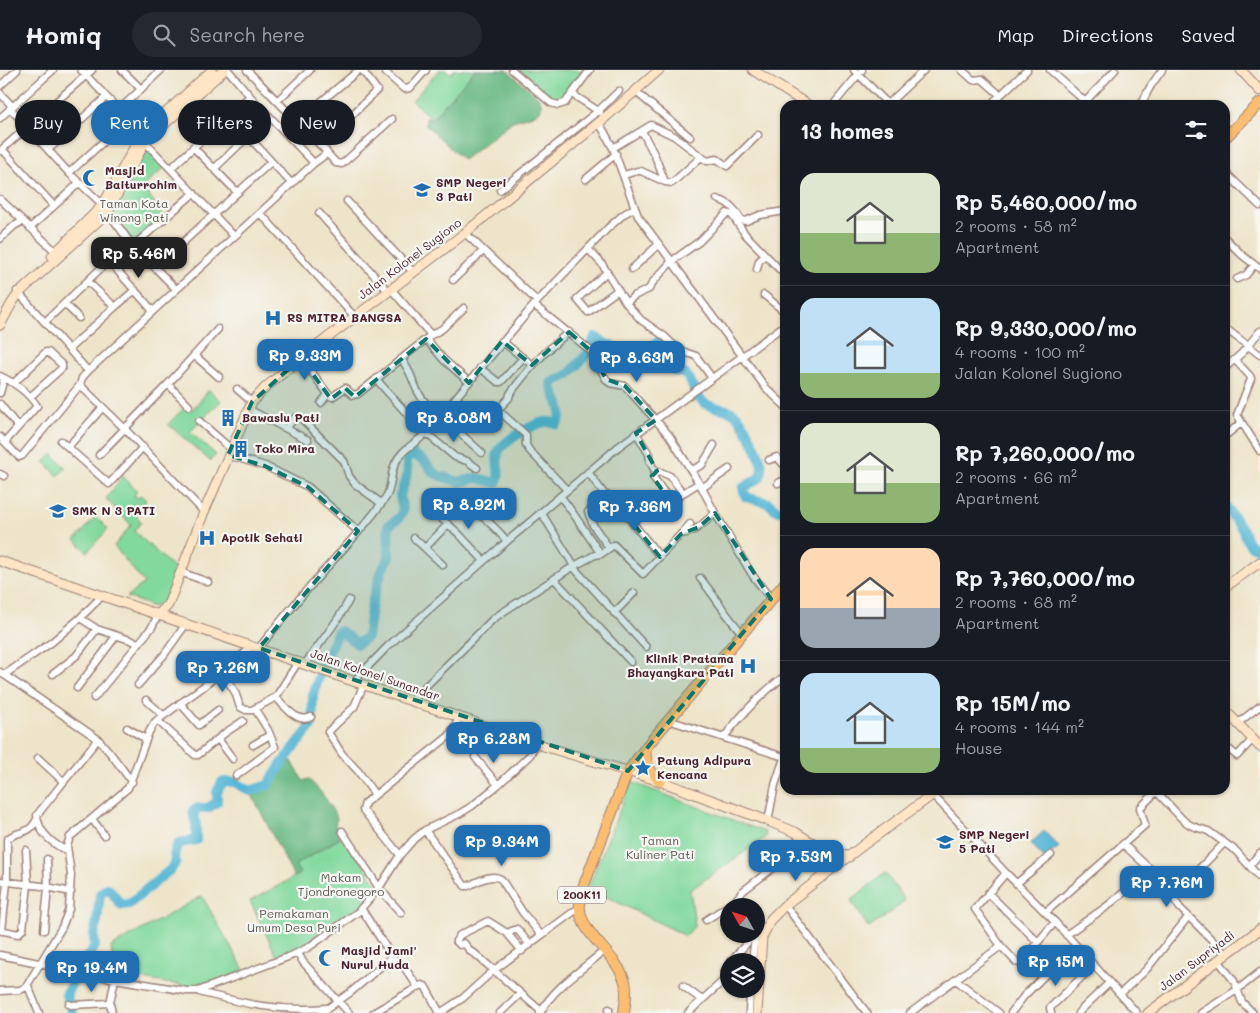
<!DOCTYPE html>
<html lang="en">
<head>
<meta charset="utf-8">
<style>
	body { margin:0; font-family:Mali,sans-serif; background:#242831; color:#f1f3f6; height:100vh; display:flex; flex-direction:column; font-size:19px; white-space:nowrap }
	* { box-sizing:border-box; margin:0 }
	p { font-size:16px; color:#9ea1a6 }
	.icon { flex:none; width:28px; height:28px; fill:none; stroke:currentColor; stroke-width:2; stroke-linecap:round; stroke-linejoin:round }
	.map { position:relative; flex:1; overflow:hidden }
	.drawer { position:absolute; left:780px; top:30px; width:450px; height:695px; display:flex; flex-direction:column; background:#171b24; border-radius:15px; box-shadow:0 1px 4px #0004 }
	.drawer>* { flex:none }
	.hud { position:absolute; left:15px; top:30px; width:475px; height:45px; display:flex; gap:10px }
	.needle { width:32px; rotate:310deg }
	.controls { position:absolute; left:720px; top:828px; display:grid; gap:10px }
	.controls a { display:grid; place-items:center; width:45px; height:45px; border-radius:50%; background:#171b24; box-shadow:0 1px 4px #0004; font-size:25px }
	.price { position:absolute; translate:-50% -42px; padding:0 11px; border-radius:10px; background:#1f6fb2; color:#fff; font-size:16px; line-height:32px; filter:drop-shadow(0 1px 2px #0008) }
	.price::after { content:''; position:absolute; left:50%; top:30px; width:15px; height:11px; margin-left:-8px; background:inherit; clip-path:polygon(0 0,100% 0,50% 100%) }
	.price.selected { background:#222; color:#fff }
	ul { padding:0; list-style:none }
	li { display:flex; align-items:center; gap:15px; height:125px; padding:0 20px }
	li+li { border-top:1px solid #363941 }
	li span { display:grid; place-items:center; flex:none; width:140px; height:100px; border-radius:15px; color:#555 }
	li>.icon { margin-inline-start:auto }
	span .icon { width:60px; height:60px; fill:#fffc; stroke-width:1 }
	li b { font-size:21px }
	h2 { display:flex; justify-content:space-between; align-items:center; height:60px; padding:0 20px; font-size:21px }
	.tag { padding:0 18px; border-radius:22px; background:#171b24; box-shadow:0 1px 4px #0004; font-size:18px; line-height:45px }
	.tag.selected { background:#1f6fb2; color:#fff }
	header { display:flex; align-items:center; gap:30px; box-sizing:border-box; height:70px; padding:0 25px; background:#171b24; border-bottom:1px solid #363941 }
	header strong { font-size:24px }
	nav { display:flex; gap:28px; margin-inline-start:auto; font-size:18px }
	.search { width:350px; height:45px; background:#242831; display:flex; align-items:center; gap:12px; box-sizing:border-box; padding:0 18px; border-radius:28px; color:#9ea1a6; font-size:19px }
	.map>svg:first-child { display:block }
	.green { fill:#82d99d; stroke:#667c64 }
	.forest { fill:#69b984; stroke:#5a6c58 }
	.water { fill:#58b8d6; stroke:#516c80 }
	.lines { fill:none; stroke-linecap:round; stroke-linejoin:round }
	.river { stroke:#58b8d6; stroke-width:10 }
	.street-casing { stroke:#9c827a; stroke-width:9 }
	.secondary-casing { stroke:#9c827a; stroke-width:11 }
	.primary-casing { stroke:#9c827a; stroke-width:12 }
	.street { stroke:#fff; stroke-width:6 }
	.secondary { stroke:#fee5c5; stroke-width:9 }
	.primary { stroke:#fcbd6f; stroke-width:10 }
	.marked { fill:#0f766e; fill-opacity:0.2; stroke:#0f766e; stroke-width:4; stroke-dasharray:10 6; stroke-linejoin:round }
	.labels { text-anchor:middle; stroke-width:4.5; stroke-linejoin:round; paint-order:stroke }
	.shield { fill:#f6f6f2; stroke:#7e6067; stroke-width:1 }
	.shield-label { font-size:11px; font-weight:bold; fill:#4a1f2b }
	.poi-label { font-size:12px; font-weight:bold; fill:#4a1f2b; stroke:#f6f6f2; text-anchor:start }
	.park-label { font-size:12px; fill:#5b574d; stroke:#f6f6f2 }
	.street-label { font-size:12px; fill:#4a1f2b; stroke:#f6f6f2 }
</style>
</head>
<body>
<header>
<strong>Homiq</strong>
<div class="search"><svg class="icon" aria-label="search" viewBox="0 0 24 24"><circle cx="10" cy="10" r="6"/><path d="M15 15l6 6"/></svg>Search here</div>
<nav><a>Map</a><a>Directions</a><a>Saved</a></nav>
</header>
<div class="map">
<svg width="1260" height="943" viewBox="0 0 1260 943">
	<rect width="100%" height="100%" fill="#f6f6f2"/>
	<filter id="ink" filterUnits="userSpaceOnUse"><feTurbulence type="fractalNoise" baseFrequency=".02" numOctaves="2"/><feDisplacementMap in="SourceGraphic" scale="10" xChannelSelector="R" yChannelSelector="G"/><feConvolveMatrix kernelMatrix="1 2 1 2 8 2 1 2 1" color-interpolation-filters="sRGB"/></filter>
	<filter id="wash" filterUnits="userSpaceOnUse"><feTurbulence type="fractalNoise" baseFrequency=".0096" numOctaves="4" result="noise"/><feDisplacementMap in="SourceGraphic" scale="20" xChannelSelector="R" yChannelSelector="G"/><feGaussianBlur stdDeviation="1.12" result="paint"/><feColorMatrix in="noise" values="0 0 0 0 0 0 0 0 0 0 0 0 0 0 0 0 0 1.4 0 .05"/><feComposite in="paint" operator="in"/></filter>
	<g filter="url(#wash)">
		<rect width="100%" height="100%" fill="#eee4c9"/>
		<path class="green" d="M439,0H446L451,4L454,0H475L432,49L412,31Z
			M515,0H588L564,30L559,32L553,29Z
			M146,76L166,96L143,117L164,146L134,173L111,142Z
			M209,320L221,331L190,362L216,385L210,391L168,354L186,336L191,341Z
			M52,384L66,398L58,406L44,392Z
			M123,406L137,421L134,425L138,428L141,425L146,430L136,445L141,452L134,461L177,501L164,530L154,537L127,527L144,513L114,476L131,455L106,429Z
			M96,447L108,459L87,482L75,470Z
			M631,712L765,762L766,767L690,820L695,855L686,866L588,818Z
			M344,766L379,818C351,849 317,873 279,891L250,831L300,804L295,795Z
			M885,803L904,829L903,833L869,858L855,837L851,830Z
			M202,826L244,900L214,914L200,918L114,905L111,877Z"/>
		<path class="forest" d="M475,0H507L538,27L542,35L540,41L533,45L513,51L463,90L426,55V48L432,49Z
			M292,691L303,711L308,709C321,720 329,733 337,748L335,754L340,768L295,795L300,804L294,807L250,721L268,715L283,692Z"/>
		<path class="water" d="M1044,761L1059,777L1044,789L1031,773Z"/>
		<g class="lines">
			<path class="river" d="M1225,436L1243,460L1247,471L1251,476L1260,479
				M72,943L66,925L82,891L91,883L95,876L94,866L97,850L100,824L107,818C114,822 115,830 122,835L129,834L171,799L176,792C173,785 174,780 179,773L196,770V755L193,741L199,738H208L217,732V722L222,712H235L250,721L268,715L283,692L312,655L313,625L323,595L337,563L340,561C346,565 351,569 357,574L367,567L372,533L382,500L389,488L388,456L399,448L403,440L400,426L408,402L406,386L409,382L424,391L433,402L440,406L459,412L477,408L496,413C502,403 495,393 498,383C501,372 538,350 550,352C552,352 555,353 557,354C567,337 554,330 551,313L568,305L588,283L595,267L608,275H611L618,286L631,281L648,280L660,270H663C666,282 663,293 675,301C678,302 683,303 686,305C690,307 695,325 702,331C710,339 724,337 734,343C743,350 761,386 762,397C762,401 761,405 759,408L743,418L746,427L768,433L778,441L785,440"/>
		</g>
	</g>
	<g filter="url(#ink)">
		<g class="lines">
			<g class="street-casing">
				<path id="street" d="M81,0L119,40L145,72L234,166
					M122,0L141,19
					M247,0L326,81L325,85L314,93
					M386,0V3L404,19L410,18L426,0
					M512,0L551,33L558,35L565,33L590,0
					M854,0L886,32L889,33L924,0
					M962,0L973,10L982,9L1000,25
					M1050,0L1089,35
					M0,16L17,0
					M635,21L690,67
					M0,23L12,36
					M572,24L600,42
					M278,30L310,0
					M1085,32L1115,0
					M833,35L862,0
					M990,35L1027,0
					M1141,35L1150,17L1162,0
					M10,38L69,103L103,135L129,171L176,219
					M119,40L161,0
					M0,48L53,0
					M298,51L359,0
					M599,52L613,78L638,146L766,318L785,336
					M642,61L655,86L665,112L672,113L701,87
					M248,66L292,114
					M321,76L377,20L362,0
					M193,77L237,122
					M613,78L651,55L674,66L707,91L717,89L727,96L758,65
					M2,79L54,136
					M48,80L106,27
					M0,81L92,0
					M327,83L336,93L342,94L392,49
					M171,98L250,26
					M214,99L269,46
					M1225,102L1260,136
					M69,103L127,50
					M624,105L637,101H641L665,112
					M586,109L616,84
					M500,120L598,41L619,21
					M0,129L58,184
					M717,129C730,133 734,138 741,150L746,151L760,145L785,141
					M347,131L413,202
					M260,143L355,247
					M319,143L388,221
					M30,158L79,113
					M465,163L537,231
					M1225,168L1242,185L1260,199
					M0,169L14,156L23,151
					M133,176L194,123
					M588,179L602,194L626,233
					M109,191L153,241
					M155,198L271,92
					M632,199L659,174
					M757,199L759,191L765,185
					M607,202L577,229L588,242L618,220
					M1237,209L1246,205L1254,195
					M453,210L483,181
					M391,219L431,265
					M17,221L88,301
					M764,225L785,242
					M65,234L79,248
					M534,235L591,281L606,309L610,313L625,316L669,365L702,418L715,443L753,506L771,529
					M115,237L135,220
					M45,252L129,171
					M1225,258L1260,285
					M426,269L444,290L469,312
					M502,271L532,295
					M69,279L115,237L88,212
					M194,285L219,307
					M301,288L328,324L321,333
					M401,289C410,299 412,310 418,322C423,332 431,339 439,346
					M1236,291L1250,306L1251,309L1237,345L1260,381
					M480,298L498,312H501L523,288
					M1225,298L1242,283L1260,261
					M0,306C15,313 28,322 37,336L5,372
					M712,308L696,286L679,280L664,266L641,250L626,233L634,226L649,219L653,212L672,191L700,171L727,143L732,145L745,164L785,205
					M376,309L425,364
					M14,313L46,282H48L62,295V298L30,327
					M168,314L189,336
					M237,319L252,332
					M0,323L4,308
					M328,324L332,327L345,318L353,325L358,324L431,265L442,259L464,238
					M456,328L484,351L488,350L509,328L510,324C528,299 544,282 569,262
					M0,334L18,357
					M248,339L308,370
					M498,340L526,365V375L529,380L567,420
					M440,345L482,383
					M199,351L231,379
					M286,358L296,347H299L304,351L344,391L349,406L355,414L381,433
					M455,360L462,353L468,351
					M426,363L455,387L467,391L477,398
					M636,363L649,384L650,392L654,399L670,406L683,423
					M1225,366L1241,353
					M0,367L19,387L22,386L80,315
					M61,371L109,414L143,377
					M68,377L102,338
					M99,385L168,314L218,259
					M228,385L265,396L308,417L358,461
					M769,390L777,387L785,396
					M692,400L702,395L714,375
					M657,401L653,407L666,425
					M588,402L605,425C622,425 624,441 632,452L666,425L675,428L699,413
					M0,404L4,406
					M778,413L785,410
					M702,418L729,399
					M605,425L601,432L588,442L593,455L609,478
					M560,426C575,444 587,465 601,484
					M204,442L125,359L80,315L82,308L88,301L314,93L250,26L228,0
					M541,442L574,496
					M632,452L660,487
					M681,464L690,454
					M414,468L443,495
					M425,478L448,454
					M484,491L458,463L434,442L433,439L447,427L451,426C474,437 491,452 507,471
					M575,499L646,577
					M180,502L208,512
					M700,508C715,526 726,546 742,563
					M556,511L631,592
					M614,543L634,523
					M80,548L97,559L139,573
					M259,578C282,549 305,521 330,494C349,472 370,451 386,427C392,418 390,404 395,394C401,379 416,374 426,363L534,235L608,158L624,144L634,138
					M305,594C320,573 337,553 349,530
					M0,602L98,669L111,684L132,712
					M222,602L235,622L240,637L246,640H252L276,627L298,592
					M53,604L76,586L97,559
					M4,605L52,572L80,548L102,526
					M354,611L388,576L484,491L618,377L785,255
					M364,614L354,637L328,662L342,684L358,701L375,725
					M138,615L164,585L186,554
					M77,618L116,566
					M276,627C285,637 298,654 311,647
					M94,628L152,557L158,545
					M146,630L163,645
					M412,630L493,549L503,542L574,496L595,485L601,484L614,475L643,504L681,464C695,463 705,452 715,443
					M180,633L199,655L218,640
					M157,650L195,685H198L225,663L243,651
					M668,650L784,687
					M1238,653L1260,636
					M127,658L146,669
					M724,667C742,644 761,623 785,606
					M218,669L233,689
					M253,675L270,665
					M1225,683L1230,680L1237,686L1253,669
					M475,687L498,715
					M38,688L64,712
					M236,706L275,677L268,660L255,639
					M1155,720L1184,751L1192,756L1208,761L1236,781L1260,808
					M933,725L1006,803L1055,852L1137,943
					M92,749L104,765
					M768,751L775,715L785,685
					M425,760L465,816H468C477,812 491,803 501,809L523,843L541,865
					M342,761L379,818L401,843
					M1123,774L1151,800L1165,816L1180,838L1226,884
					M67,781C53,774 38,763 37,745L98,669
					M400,785L363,740L365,733L449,666L460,647
					M1250,795L1260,783
					M1006,803L975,839L1001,876L1016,892L1020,893L1055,852
					M0,811L42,816L71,822
					M1017,813L1051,785
					M1169,821C1193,806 1206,793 1224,773
					M988,823L1038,872
					M785,835L867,943
					M1046,842L1145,755L1140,738L1156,722
					M706,850L734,832L743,821L809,770
					M0,860L18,864L23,859L28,815L26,780
					M44,860L48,818L47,789
					M2,861L7,812V770C15,759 28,768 37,749
					M507,863L517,859L530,875
					M1066,865L1106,837L1151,800
					M522,881L507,863L488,851L460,865L456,871L460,875L464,873L471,882L474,883L541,941
					M298,883L303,892L349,943
					M0,885L115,909L187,921H198L293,885L309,877L358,842L379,818L400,785L414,769L425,760L459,744L472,736L498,715L530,685L536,673
					M392,887L404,897L418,917L422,915L425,916L440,943
					M1218,890L1234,911L1242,932L1253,943
					M731,891L755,864
					M752,891L755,867L762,857
					M725,909L724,902L729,895
					M956,910L999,943
					M28,916L39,943
					M683,916L702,930
					M0,921L20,920L26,917L62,857L69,839L71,805L67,776L70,767L128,718L149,662L155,652L204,616L252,577
					M199,922C245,934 280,942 327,938
					M1120,924L1146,900L1188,847
					M69,934L71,935L110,933
					M112,943L110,933L115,909
					M321,943L351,922L392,887L361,838
					M373,943L418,917
					M440,943L463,928L493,901L580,837
					M500,943L520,924
					M540,943C554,917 583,899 605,880
					M609,943V939
					M688,943L725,909L729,910
					M749,943L750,919
					M910,943L1001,876
					M1011,943L1024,926L1048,902L1054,901L1080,881
					M1051,943L1050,938L1094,895
					M1078,943L1109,913
					M1201,943L1237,920L1260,902"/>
			</g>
			<g class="secondary-casing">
				<path id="secondary" d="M753,0L808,35
					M1241,0L1260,21
					M52,186L103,135L140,67L212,0
					M0,255L12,233L19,223L108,142L145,72L224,0
					M0,491L547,677L660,711L768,751L795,762L819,777L849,787
					M1225,517L1260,492
					M158,545L168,535L204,442L252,332L266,317L301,288L465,163L607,46L659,0
					M1225,640L1260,677
					M819,777C827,787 828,795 824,806
					M757,943L762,867L771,849L785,835L866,773L939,720
					M1148,943L1260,859"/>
			</g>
			<g class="primary-casing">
				<path id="primary" d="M1225,68L1260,33
					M646,677C644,694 648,699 660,711
					M624,943C625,933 628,922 625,912C618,886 582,865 580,840C579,834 581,827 582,820L628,701L646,677L785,513"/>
			</g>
			<use href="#street" class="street"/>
			<use href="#secondary" class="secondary"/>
			<use href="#primary" class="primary"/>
		</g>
	</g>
	<path class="marked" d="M569,262L591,281L606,309L625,316L656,350L636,363L657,401L652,406L666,425L632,452L660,487L681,464L699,457L715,443L771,529L628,701L259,578L358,461L308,417L265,396L228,385L252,332L301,288L331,329L345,318L355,327L426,269L469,313L502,271L532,295Z"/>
	<defs>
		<g id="mosque-bare" transform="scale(1.35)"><path d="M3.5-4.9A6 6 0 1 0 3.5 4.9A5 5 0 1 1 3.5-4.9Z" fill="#1f6fb2" stroke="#f6f6f2" stroke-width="2.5" paint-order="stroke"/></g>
		<g id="school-bare" transform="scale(1.35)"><path d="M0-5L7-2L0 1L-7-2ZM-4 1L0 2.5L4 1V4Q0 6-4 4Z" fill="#1f6fb2" stroke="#f6f6f2" stroke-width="2.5" paint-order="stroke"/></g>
		<g id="hospital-bare" transform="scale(1.35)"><path d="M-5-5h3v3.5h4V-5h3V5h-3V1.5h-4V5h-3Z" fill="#1f6fb2" stroke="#f6f6f2" stroke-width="2.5" paint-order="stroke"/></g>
		<g id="building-bare" transform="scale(1.35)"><path d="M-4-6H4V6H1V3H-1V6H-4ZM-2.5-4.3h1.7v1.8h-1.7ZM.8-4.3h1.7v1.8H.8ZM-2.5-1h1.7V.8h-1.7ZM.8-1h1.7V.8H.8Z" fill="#1f6fb2" stroke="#f6f6f2" stroke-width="2.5" paint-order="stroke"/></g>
		<g id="sight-bare" transform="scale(1.35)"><path d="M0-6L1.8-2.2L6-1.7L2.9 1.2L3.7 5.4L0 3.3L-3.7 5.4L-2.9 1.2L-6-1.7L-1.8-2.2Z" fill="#1f6fb2" stroke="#f6f6f2" stroke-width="2.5" paint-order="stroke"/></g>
	</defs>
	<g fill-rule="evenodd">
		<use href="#mosque-bare" x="91" y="108"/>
		<use href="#school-bare" x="422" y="120"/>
		<use href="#hospital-bare" x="273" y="248"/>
		<use href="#building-bare" x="228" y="348"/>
		<use href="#building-bare" x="241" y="379"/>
		<use href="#school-bare" x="58" y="441"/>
		<use href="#hospital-bare" x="207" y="468"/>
		<use href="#hospital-bare" x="748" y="596"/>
		<use href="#sight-bare" x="643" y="698"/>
		<use href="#school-bare" x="945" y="772"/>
		<use href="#mosque-bare" x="327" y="888"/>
	</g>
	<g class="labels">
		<rect class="shield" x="558" y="816.5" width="48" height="17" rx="4"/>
		<g class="shield-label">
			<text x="582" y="829">200K11</text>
		</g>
		<g class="poi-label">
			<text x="105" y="105">Masjid<tspan x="105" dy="14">Baiturrohim</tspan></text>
			<text x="436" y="117">SMP Negeri<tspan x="436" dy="14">3 Pati</tspan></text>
			<text x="287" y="252">RS MITRA BANGSA</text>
			<text x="242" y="352">Bawaslu Pati</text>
			<text x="255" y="383">Toko Mira</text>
			<text x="72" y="445">SMK N 3 PATI</text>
			<text x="221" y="472">Apotik Sehati</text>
			<text x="734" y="593" text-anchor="end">Klinik Pratama<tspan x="734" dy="14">Bhayangkara Pati</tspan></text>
			<text x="657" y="695">Patung Adipura<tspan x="657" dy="14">Kencana</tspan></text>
			<text x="959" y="769">SMP Negeri<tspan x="959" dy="14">5 Pati</tspan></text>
			<text x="341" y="885">Masjid Jami'<tspan x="341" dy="14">Nurul Huda</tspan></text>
		</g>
		<g class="park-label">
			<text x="134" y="138">Taman Kota<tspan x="134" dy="14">Winong Pati</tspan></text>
			<text x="660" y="775">Taman<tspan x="660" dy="14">Kuliner Pati</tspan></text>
			<text x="341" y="812">Makam<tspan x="341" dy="14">Tjondronegoro</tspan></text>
			<text x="294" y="848">Pemakaman<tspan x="294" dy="14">Umum Desa Puri</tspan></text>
		</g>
		<g class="street-label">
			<text transform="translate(410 189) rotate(-37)" y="4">Jalan Kolonel Sugiono</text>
			<text transform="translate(375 605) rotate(19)" y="4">Jalan Kolonel Sunandar</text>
			<text transform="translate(1197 891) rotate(-37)" y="4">Jalan Supriyadi</text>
		</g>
	</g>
</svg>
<div class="controls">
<a><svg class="needle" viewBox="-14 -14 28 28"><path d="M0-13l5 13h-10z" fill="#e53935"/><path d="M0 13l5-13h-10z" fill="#9ea1a6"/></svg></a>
<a><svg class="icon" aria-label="layers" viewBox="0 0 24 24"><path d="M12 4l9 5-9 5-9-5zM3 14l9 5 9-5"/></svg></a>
</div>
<b class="price selected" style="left:139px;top:209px">Rp 5.46M</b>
<b class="price" style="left:305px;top:311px">Rp 9.33M</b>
<b class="price" style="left:637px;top:313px">Rp 8.63M</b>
<b class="price" style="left:454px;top:373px">Rp 8.08M</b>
<b class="price" style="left:469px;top:460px">Rp 8.92M</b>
<b class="price" style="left:635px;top:462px">Rp 7.36M</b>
<b class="price" style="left:223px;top:623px">Rp 7.26M</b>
<b class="price" style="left:494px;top:694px">Rp 6.28M</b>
<b class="price" style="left:502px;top:797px">Rp 9.34M</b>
<b class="price" style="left:796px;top:812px">Rp 7.53M</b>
<b class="price" style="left:1167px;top:838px">Rp 7.76M</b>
<b class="price" style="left:1056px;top:917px">Rp 15M</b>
<b class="price" style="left:92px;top:923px">Rp 19.4M</b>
<div class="hud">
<a class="tag">Buy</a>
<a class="tag selected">Rent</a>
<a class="tag">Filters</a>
<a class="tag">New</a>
</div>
<section class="drawer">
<h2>13 homes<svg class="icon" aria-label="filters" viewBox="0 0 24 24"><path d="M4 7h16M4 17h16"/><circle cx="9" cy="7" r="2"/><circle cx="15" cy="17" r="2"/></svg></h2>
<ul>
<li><span style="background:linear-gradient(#dfe7d0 60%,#8fb573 0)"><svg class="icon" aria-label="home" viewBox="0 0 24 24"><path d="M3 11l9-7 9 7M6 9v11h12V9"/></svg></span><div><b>Rp 5,460,000/mo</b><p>2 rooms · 58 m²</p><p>Apartment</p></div></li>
<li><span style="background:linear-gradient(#bfe0f5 75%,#8fb573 0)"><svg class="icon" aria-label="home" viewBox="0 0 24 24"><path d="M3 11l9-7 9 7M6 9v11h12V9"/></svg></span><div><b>Rp 9,330,000/mo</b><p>4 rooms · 100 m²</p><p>Jalan Kolonel Sugiono</p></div></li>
<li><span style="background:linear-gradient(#dfe7d0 60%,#8fb573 0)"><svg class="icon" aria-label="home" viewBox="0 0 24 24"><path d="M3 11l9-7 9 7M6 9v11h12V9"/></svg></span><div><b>Rp 7,260,000/mo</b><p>2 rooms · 66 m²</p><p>Apartment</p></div></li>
<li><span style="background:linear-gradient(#ffd9b3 60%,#9aa5b1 0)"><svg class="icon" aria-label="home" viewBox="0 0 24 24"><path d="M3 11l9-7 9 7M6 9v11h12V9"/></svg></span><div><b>Rp 7,760,000/mo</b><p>2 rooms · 68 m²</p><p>Apartment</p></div></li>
<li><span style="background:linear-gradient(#bfe0f5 75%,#8fb573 0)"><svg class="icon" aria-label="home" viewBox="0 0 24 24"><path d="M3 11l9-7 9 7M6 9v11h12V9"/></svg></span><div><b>Rp 15M/mo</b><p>4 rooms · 144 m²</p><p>House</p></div></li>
</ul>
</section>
</div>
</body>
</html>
